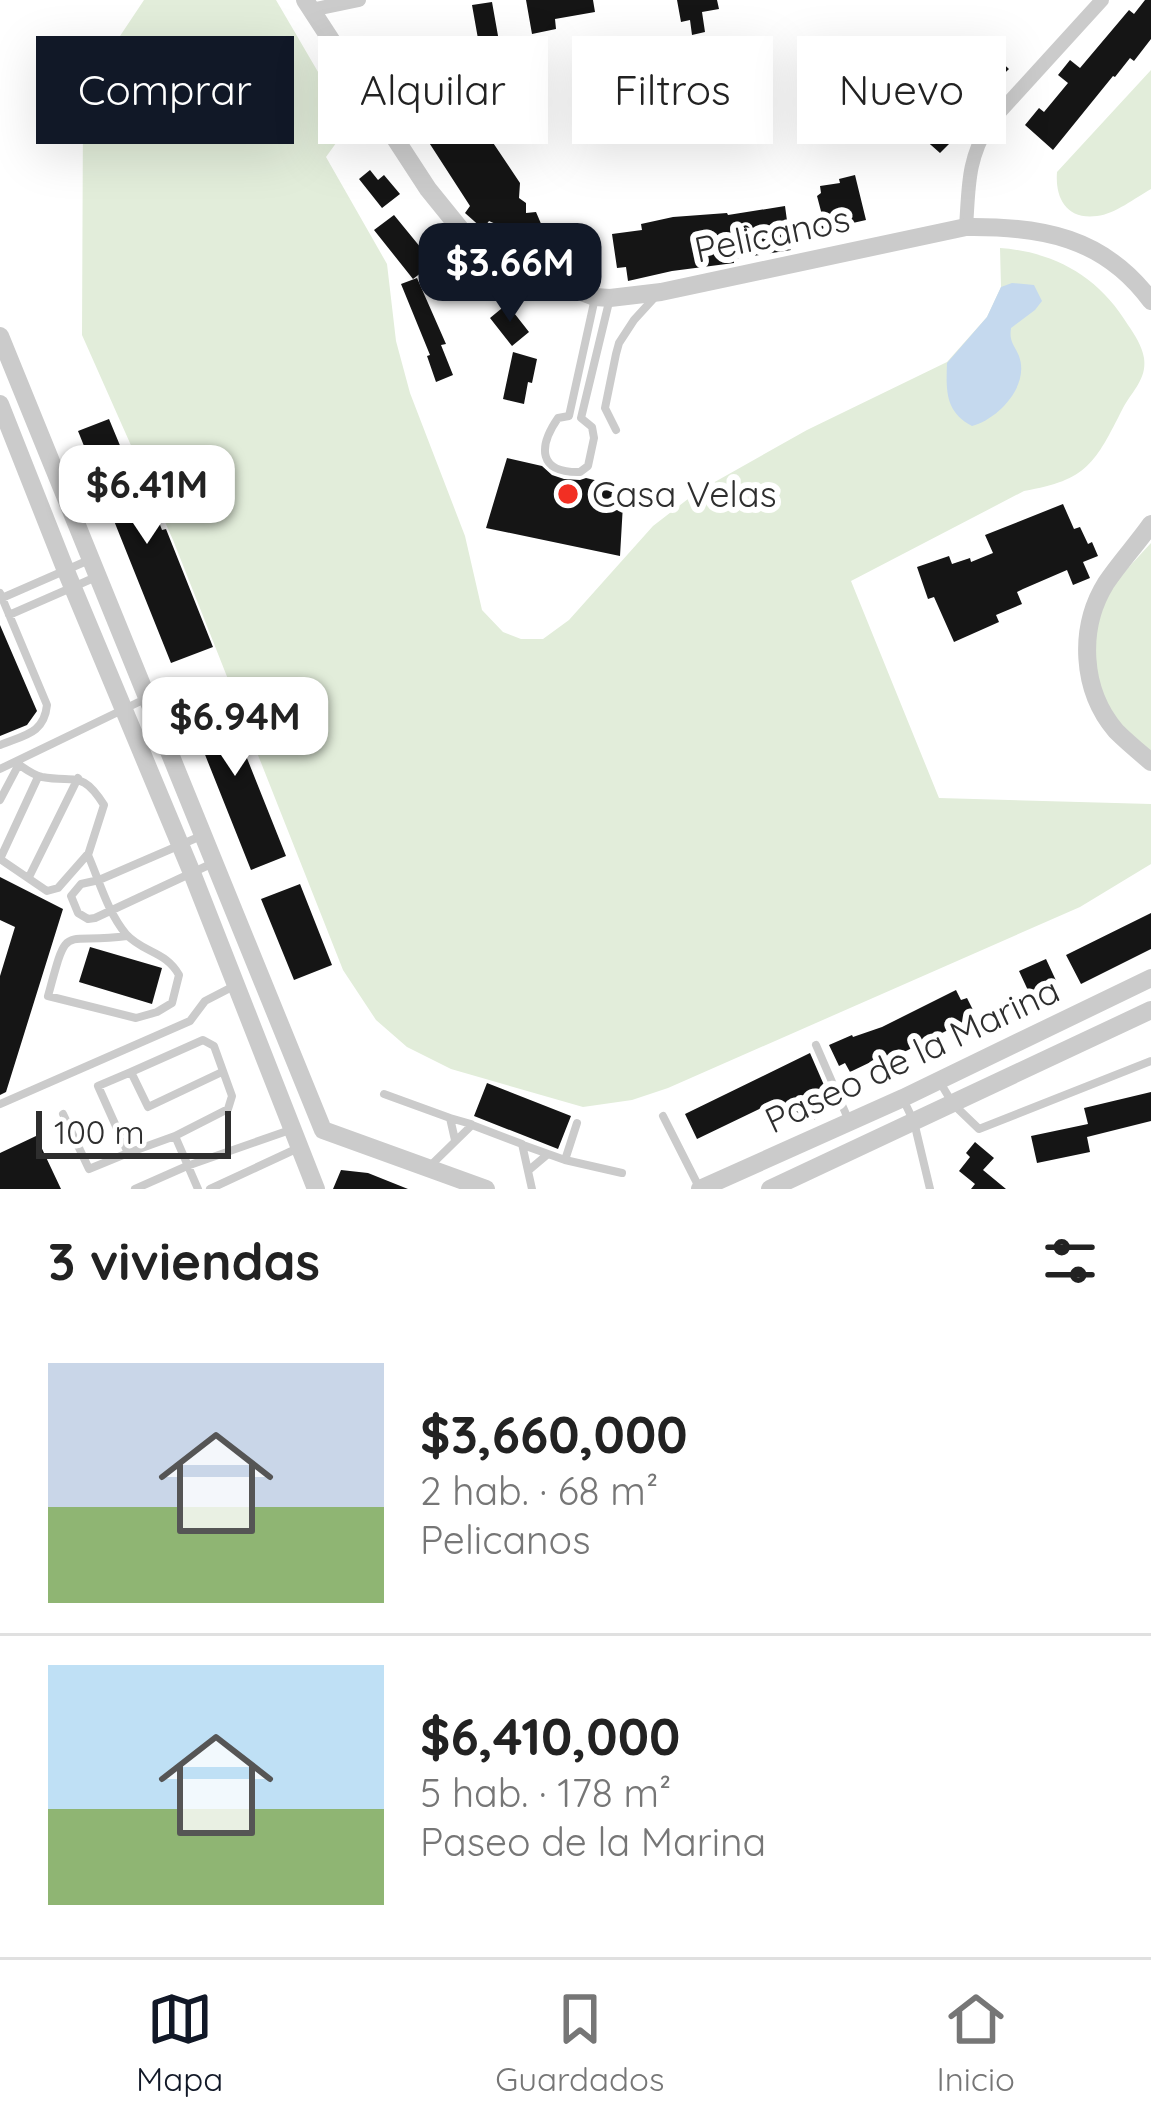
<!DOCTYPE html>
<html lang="es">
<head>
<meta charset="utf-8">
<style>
	body { margin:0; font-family:Quicksand,sans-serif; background:#f2f2f2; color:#222; height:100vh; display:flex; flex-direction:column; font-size:45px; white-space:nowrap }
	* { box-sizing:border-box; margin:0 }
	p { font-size:39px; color:#767676 }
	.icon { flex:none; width:66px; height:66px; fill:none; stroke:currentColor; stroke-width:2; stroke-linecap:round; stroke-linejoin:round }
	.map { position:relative; height:1189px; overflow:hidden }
	.details { display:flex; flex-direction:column; background:#fff; flex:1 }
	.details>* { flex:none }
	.guide { position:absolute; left:36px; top:36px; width:1080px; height:108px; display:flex; gap:24px }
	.scale { position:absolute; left:36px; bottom:30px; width:195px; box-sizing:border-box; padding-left:12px; border:6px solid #2e2e2e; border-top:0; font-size:33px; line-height:42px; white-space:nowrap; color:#2e2e2e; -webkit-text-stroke:9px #fff; paint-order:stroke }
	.price { position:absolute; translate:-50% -102px; padding:0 27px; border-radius:24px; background:#fff; color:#222; font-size:39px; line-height:78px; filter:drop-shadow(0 3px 6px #0008) }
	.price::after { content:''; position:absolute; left:50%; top:72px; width:36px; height:27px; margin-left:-18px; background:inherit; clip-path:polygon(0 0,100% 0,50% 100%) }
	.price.on { background:#111827; color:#fff }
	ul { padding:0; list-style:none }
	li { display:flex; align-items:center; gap:36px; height:300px; padding:0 48px }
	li+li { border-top:3px solid #e0e0e0 }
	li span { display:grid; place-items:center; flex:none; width:336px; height:240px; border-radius:0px; color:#555 }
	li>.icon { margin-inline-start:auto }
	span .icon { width:144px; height:144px; fill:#fffc; stroke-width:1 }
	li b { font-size:51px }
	h2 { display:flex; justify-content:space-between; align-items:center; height:144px; padding:0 48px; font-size:51px }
	.chip { padding:0 42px; border-radius:0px; background:#fff; box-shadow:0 12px 48px #0002; font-size:42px; line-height:108px }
	.chip.on { background:#111827; color:#fff }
	.menu { display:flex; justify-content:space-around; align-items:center; height:168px; border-top:3px solid #e0e0e0; background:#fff; font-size:33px; color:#767676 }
	.menu a { display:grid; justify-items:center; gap:6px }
	.menu .on { color:#111827 }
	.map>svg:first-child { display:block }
	.green { fill:#e2edda }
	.water { fill:#c5d9ee }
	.building { fill:#151515 }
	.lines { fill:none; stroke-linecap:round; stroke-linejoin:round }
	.service { stroke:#cbcbcb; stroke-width:8 }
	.minor { stroke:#cbcbcb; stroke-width:14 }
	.tertiary { stroke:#cbcbcb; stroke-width:18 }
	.poi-dot { fill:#f22f23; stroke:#fff; stroke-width:4.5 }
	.labels { text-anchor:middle; stroke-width:12; stroke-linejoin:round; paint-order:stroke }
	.street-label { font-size:36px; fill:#2e2e2e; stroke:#fff }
	.poi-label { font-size:36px; fill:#2e2e2e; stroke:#fff; text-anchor:start }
</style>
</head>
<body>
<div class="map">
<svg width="1151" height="1189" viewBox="0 0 1151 1189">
	<rect width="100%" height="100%" fill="#fff"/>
	<path class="green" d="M144,0H276L349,125L326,157L387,264L396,341L410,393L465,536L482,610L503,632L521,639H543L569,620L653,526L697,492L807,430L947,362L987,317L1001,287L1000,248C1055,252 1099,277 1128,325C1135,335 1142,346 1144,358C1147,379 1132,391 1123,408C1095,463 1088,480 1024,491L851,581L939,798L1151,804V864L1080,907L668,1088L632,1100L583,1107L451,1069L407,1047L376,1020L343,970L173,540L82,335L83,110L94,75Z
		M1151,70V189C1135,198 1115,214 1097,216C1066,220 1055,198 1057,172Z
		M1151,543V759C1142,750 1131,742 1123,733C1098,702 1078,646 1098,609C1111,584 1132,564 1151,543Z"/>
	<path class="water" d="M1012,283L1034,285L1042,301L1035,310L1011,328C1009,342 1014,344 1019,356C1030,386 998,419 972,426C945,412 946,390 947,363L987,317L1001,287Z"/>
	<path class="building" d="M526,0H593L595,12L555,19L556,29L532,34Z
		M677,0H717L719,9L702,12L705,32L692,35L690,20L681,22Z
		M1145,0H1151V39L1134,61L1130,58L1115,77L1113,76L1053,150L1025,125L1039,108L1044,112L1068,83L1058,75L1070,60L1080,68L1129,10L1134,14Z
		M492,2L500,47L480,50L472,5Z
		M982,44L1009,69L991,86L984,79L962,107L968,112L951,130L958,135L940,153L905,122L922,106L929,112L949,91L943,86Z
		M461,95L520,183L519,198L526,203V213L536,212L542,226L509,230L489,221L483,229L465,213L470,206L417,124Z
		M370,170L378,180L384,175L400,194L382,208L359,179Z
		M855,175L866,220L844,225V228L822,232L819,215H822L817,196L821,193L820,186L840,183L839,179Z
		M785,206L791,250L734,259V263L672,271L628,281L626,267L617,268L612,234L642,230L641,224L673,217L727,213L728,215Z
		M394,215L421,248L430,241L443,256L413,279L374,230Z
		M417,278L446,344L441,345L453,375L436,382L427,356L430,355L401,284Z
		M507,304L529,332L512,346L490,318Z
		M513,352L537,359L532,383L528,382L524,404L503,399Z
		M109,419L141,496L148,493L162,530L166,529L213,647L171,663L78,431Z
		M507,458L542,466L552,475L564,479L580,480L586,478L624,487L620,556L486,528Z
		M1063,504L1074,529L1080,527L1088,544L1092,542L1098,556L1083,562L1090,578L1073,585L1067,570L1023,589L1017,592L1022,604L996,615L999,622L954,642L934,597L928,599L917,567L949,556L952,564L970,558L971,562L993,553L985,535Z
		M0,625L37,711L27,725L0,736Z
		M219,688L286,856L251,870L184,702Z
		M0,877L63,909L6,1092L0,1095V976L15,927L0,920Z
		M300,884L332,965L294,980L261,899Z
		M1151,913V949L1081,984L1066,955Z
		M90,947L162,968L152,1004L79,982Z
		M1046,959L1059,987L1032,999L1019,971Z
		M956,990L961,1000L967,998L976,1016L894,1057L892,1055L879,1061L877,1059L850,1072L845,1063L839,1066L829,1045L852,1035L853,1037L882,1027Z
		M810,1053L827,1092L821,1094V1117L810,1121L797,1112L780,1119L772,1103L697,1139L685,1114Z
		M487,1083L571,1116L558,1149L474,1116Z
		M1151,1092V1121L1087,1137L1090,1152L1037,1163L1031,1136L1088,1124L1084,1108Z
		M36,1136L61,1189H0V1153Z
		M975,1142L994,1158L983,1170L1006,1189H971L975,1184L959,1171L970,1157L966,1153Z
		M341,1170L368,1173L408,1189H333Z"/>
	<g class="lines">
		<path class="service" d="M595,298L569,416L558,418C538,447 538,473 580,472L588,466L594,438L592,427L581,418L609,302
			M616,430L605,408L616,354L619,343L634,320L655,297
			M0,593L47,705C44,734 24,735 0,745
			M2,598L89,560
			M9,615L96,577
			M15,762C23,767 32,775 42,777C76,783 82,770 104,805L88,855C99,880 108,913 126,934C143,953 166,951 179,975L172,1003L157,1012L136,1018L48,996C69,920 59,945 127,936
			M0,769L145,699
			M38,777L0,859L47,891L58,888L87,855
			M0,800L19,764
			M201,836L99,880L81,884L71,896L78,913L88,919L95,918L213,863
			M29,877L78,778
			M816,1045L849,1121
			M131,1072L98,1086L128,1153L175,1136L228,1109L232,1096L214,1046L203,1040L131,1072L148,1107L222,1072
			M941,1084L953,1104L979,1129L1151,1061
			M384,1094L450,1118
			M903,1099L914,1122L930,1189
			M0,1104L190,1021L205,1001L236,985
			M63,1114L89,1169L128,1153
			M663,1116L700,1189
			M175,1136L198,1189
			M455,1140L450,1118L471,1124
			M523,1145L565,1160L622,1173
			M565,1160L577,1123
			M429,1167L472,1125L522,1144L532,1189
			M529,1170L548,1154
			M135,1189L187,1166L290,1130
			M210,1189L296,1149"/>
		<path class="minor" d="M311,10L359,0
			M966,227C969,186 967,161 989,124L1102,0"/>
		<path class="tertiary" d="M305,0L428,189L462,231L515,267L595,297L610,298L661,292L966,227C1041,226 1104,237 1151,301
			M0,336L323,1130L486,1189
			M0,404L66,571L192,873L316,1189
			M1151,524C1137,544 1120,562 1106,583C1078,628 1081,690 1116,731C1127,742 1139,752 1151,762
			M700,1189L903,1098L1151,978
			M770,1189L1151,1010"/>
	</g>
	<circle class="poi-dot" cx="568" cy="494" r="12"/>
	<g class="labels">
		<g class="street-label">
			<text transform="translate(772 234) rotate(-12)" y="13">Pelicanos</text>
			<text transform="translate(912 1055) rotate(-25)" y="13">Paseo de la Marina</text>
		</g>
		<g class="poi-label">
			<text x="592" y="507">Casa Velas</text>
		</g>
	</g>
</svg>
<div class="scale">100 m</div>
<b class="price on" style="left:510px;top:325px">$3.66M</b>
<b class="price" style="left:147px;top:547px">$6.41M</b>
<b class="price" style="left:235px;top:779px">$6.94M</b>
<div class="guide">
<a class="chip on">Comprar</a>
<a class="chip">Alquilar</a>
<a class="chip">Filtros</a>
<a class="chip">Nuevo</a>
</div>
</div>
<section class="details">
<h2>3 viviendas<svg class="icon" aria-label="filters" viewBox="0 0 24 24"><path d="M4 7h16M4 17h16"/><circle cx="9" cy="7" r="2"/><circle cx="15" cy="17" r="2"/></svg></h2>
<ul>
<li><span style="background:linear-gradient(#c9d6e8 60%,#8fb573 0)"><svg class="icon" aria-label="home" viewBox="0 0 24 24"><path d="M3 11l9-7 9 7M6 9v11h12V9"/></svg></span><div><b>$3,660,000</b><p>2 hab. · 68 m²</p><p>Pelicanos</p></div></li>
<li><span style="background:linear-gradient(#bfe0f5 60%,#8fb573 0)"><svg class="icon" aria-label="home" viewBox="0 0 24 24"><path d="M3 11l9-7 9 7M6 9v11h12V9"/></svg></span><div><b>$6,410,000</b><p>5 hab. · 178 m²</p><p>Paseo de la Marina</p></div></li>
</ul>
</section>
<nav class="menu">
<a class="on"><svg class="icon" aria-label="map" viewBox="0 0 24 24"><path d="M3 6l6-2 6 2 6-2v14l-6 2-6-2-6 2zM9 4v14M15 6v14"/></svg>Mapa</a>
<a><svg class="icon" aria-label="saved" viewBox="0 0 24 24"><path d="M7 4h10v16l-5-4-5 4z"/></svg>Guardados</a>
<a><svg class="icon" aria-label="home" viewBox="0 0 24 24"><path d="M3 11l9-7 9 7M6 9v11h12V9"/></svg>Inicio</a>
</nav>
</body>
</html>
